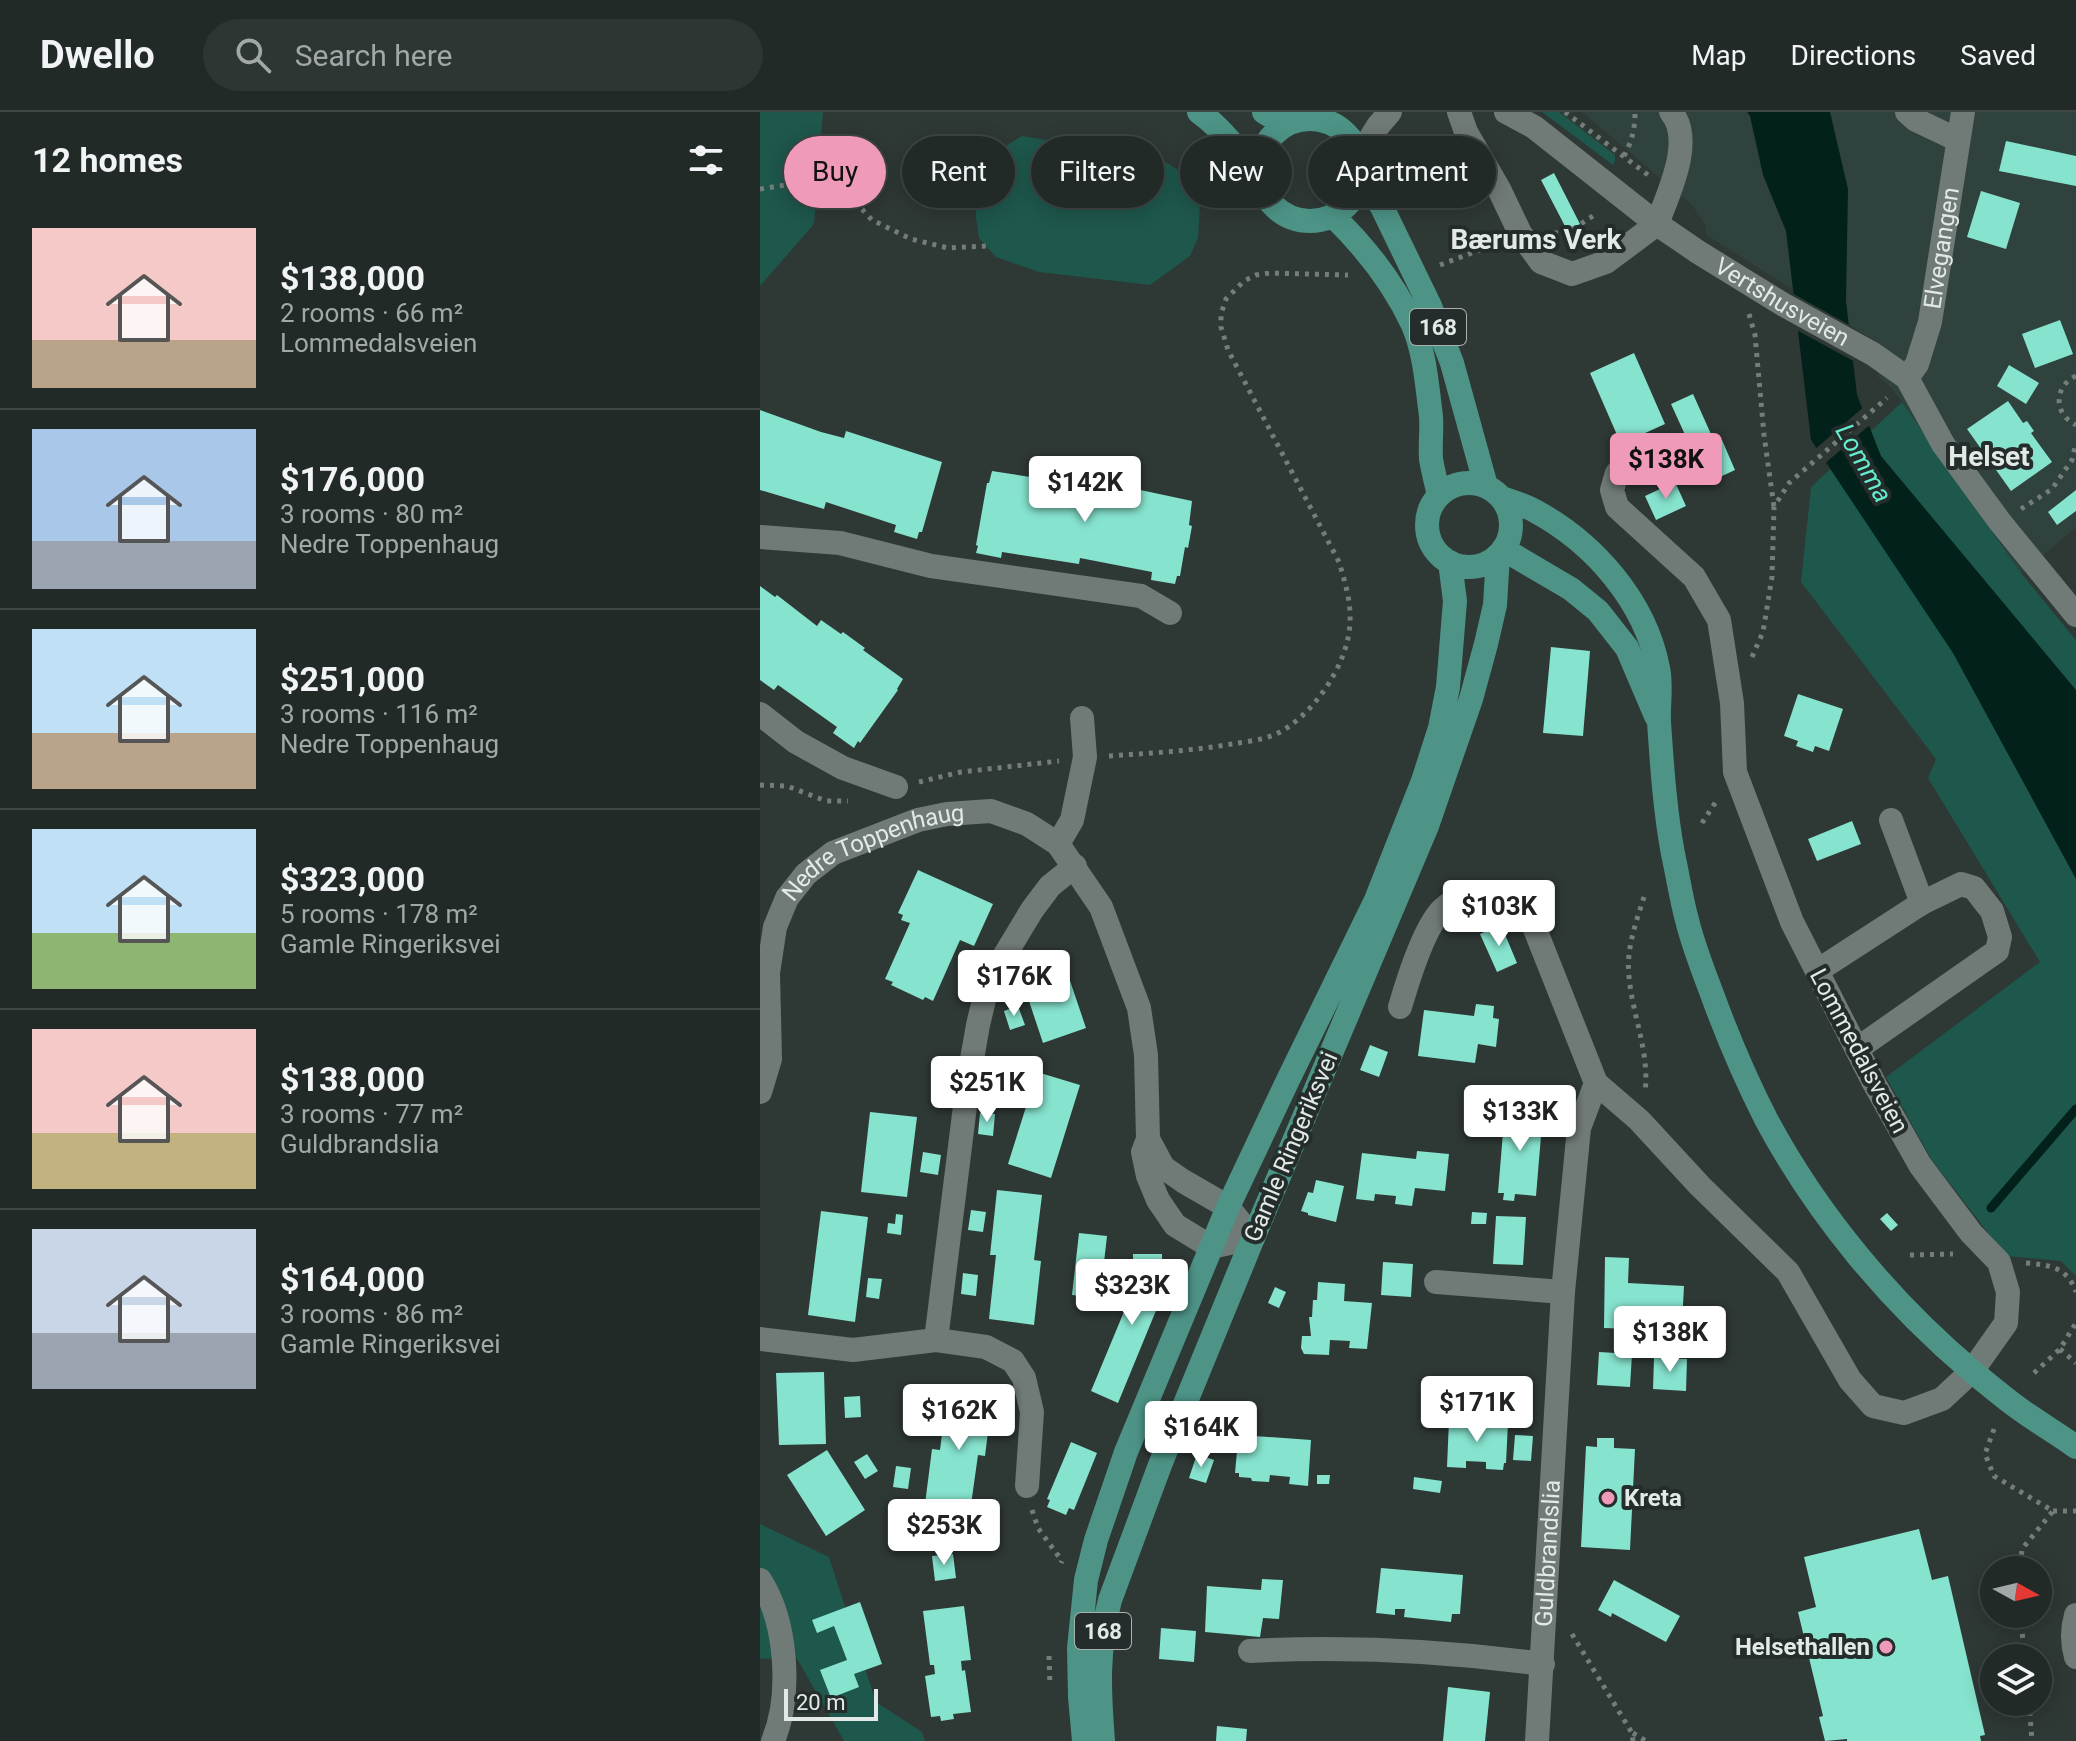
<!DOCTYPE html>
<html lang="en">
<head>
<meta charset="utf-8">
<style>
	body { margin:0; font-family:Roboto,sans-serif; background:#2e3634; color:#f1f3f6; height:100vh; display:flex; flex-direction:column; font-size:30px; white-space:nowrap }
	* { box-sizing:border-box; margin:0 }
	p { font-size:26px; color:#a2a7a8 }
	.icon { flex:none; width:44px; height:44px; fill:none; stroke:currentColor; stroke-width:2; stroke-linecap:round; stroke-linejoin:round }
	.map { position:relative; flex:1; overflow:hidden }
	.details { display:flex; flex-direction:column; background:#222a28; width:760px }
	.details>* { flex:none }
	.banner { position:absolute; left:24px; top:24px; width:760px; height:72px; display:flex; gap:16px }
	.needle { width:52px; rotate:98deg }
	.tools { position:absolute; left:1220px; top:1444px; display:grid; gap:16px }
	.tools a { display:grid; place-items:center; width:72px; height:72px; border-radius:50%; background:#222a28; box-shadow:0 4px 20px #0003,0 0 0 2px #3f4645; font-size:40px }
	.scale { position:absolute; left:24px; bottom:20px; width:94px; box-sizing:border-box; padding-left:8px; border:4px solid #e3e9e7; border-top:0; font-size:22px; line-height:28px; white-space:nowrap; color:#e3e9e7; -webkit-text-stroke:6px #242d2b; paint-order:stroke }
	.price { position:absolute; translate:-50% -68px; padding:0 18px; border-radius:8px; background:#fff; color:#222; font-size:26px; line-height:52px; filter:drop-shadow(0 2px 4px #0008) }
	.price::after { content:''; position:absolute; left:50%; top:48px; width:24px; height:18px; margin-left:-12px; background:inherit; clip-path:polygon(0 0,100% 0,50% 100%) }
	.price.active { background:#ef9ab8; color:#111 }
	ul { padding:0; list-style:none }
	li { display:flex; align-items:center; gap:24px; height:200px; padding:0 32px }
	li+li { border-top:2px solid #3f4645 }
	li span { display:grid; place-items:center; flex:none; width:224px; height:160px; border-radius:0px; color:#555 }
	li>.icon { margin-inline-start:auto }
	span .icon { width:96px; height:96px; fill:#fffc; stroke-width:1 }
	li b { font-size:34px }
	h2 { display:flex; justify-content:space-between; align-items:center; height:96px; padding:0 32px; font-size:34px }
	.chip { padding:0 28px; border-radius:36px; background:#222a28; box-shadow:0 4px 20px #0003,0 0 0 2px #3f4645; font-size:28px; line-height:72px }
	.chip.active { background:#ef9ab8; color:#111 }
	header { display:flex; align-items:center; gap:48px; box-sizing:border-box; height:112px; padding:0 40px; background:#222a28; border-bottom:2px solid #3f4645 }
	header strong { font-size:38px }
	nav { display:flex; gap:44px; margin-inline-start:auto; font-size:28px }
	.search { width:560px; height:72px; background:#2e3634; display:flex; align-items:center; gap:20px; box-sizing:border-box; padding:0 28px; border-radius:44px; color:#a2a7a8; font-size:30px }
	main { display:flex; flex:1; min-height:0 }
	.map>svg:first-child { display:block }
	.built { fill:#30423d }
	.green { fill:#1e574c }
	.water { fill:#03211b }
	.pier { fill:#2e3835 }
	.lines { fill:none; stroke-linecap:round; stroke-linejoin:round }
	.stream { stroke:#03211b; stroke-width:9 }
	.building { fill:#86e3ce }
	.path { stroke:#747d7a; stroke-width:5; stroke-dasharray:4 6; stroke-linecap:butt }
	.minor { stroke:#707a77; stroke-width:24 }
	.major { stroke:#4d9486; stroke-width:24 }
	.poi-dot { fill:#ef9ab8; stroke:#242d2b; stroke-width:3 }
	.labels { text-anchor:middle; stroke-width:8; stroke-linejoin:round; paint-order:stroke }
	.shield { fill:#242d2b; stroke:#aab1af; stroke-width:2 }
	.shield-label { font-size:22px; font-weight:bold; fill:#e3e9e7 }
	.street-label { font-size:24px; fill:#e3e9e7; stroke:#242d2b }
	.poi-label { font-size:24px; font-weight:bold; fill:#e3e9e7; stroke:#242d2b; text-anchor:start }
	.water-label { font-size:26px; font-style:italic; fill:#66ecd0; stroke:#242d2b }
	.quarter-label { font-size:28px; font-weight:bold; fill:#e3e9e7; stroke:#242d2b }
</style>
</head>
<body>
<header>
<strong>Dwello</strong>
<div class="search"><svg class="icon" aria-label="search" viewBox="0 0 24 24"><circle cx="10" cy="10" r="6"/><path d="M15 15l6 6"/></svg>Search here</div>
<nav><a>Map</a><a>Directions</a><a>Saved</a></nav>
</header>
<main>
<section class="details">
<h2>12 homes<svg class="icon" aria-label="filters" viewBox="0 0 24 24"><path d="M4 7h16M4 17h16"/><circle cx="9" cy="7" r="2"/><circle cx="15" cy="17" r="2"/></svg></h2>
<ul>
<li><span style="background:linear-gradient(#f6c9c9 70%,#b9a48a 0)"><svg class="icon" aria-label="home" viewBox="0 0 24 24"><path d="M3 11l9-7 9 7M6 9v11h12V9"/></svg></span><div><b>$138,000</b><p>2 rooms · 66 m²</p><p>Lommedalsveien</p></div></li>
<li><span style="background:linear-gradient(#a9c7e8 70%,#9aa5b1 0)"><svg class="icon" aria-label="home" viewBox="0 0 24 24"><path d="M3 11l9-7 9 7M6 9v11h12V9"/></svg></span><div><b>$176,000</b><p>3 rooms · 80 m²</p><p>Nedre Toppenhaug</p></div></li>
<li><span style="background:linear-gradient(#bfe0f5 65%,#b9a48a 0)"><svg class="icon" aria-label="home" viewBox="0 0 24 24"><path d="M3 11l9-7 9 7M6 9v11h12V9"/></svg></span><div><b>$251,000</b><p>3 rooms · 116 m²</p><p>Nedre Toppenhaug</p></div></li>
<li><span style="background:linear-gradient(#bfe0f5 65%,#8fb573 0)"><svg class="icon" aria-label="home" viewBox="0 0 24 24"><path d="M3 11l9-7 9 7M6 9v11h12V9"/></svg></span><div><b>$323,000</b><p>5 rooms · 178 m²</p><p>Gamle Ringeriksvei</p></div></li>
<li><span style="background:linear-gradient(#f6c9c9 65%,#c2b280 0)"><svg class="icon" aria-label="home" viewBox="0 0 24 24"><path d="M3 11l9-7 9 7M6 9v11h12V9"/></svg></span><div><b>$138,000</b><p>3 rooms · 77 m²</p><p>Guldbrandslia</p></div></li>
<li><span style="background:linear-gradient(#c9d6e8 65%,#9aa5b1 0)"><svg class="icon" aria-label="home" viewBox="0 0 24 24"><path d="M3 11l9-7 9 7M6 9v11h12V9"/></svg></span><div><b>$164,000</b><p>3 rooms · 86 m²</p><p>Gamle Ringeriksvei</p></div></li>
</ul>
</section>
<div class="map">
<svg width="1316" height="1629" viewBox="0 0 1316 1629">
	<rect width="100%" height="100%" fill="#2e3835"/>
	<path class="built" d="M822,0H1316V416L1261,461L1142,290L1128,272L1118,265L1123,234L946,123V114L932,93Z"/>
	<path class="green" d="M0,0H63L54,112L0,174Z
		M782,0H799L855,43V49L853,53Z
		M262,24L401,47L430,66L440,92L438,126L430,144L390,173L279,160L236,145L219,126L216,106L215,82L237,39Z
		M1142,290L1261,461L1316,528V1164L1301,1149L1246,1144L1171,1047L1126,965L1280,850L1168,666L1176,647L1041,470L1051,375Z
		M0,1412L69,1445L116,1590L162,1620L165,1629H84L36,1545L0,1547Z"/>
	<path class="water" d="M987,0H1070L1088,77L1086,189L1097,283L1121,344L1316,578V767L1193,541L1051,328L1026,119L1003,63L990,4Z"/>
	<path class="pier" d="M1030,180L1093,215L1097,251L1033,216Z
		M1106,293L1112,311L1063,353L1053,339Z"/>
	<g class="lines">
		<path class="stream" d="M1231,1096L1316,997"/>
	</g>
	<path class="building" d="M1246,29L1316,44V74L1239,59Z
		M794,61L820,112L807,118L781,68Z
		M1221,79L1260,91L1246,137L1207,125Z
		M1300,208L1313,242L1275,256L1262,222Z
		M874,241L905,312L861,332L830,261Z
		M1249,253L1279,271L1266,292L1237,274Z
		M933,282L955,331L962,328L975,358L947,371L911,292Z
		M1248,289L1263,311L1267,309L1274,319L1271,321L1292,350L1251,379L1207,317Z
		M0,298L61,320L84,326L86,319L182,350L162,420H159L157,427L134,420L136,413L66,390L64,397L0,378Z
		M232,359L308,371V373L331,378L333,371L356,375L357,373L432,389L429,413L432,414L428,436L425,435L420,464H417L415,472L391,468L392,460L320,446L319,452L242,440L241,446L216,441L218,434L216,433L227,371H229Z
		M915,370L926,394L896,408L885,384Z
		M1316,378V399L1297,413L1288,400Z
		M0,474L15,485L17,483L57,514L61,508L81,522L83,520L105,536L103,538L143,567L137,577L138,578L100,631L98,629L94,636L73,621L77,615L18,573L14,578L0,568Z
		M791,535L830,539L823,624L783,621Z
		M1038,582L1083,597L1069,639L1055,634L1053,640L1036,634L1038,629L1024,624Z
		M1092,709L1101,732L1057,749L1048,727Z
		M158,758L233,792L214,834L200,828L173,889L165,885L163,888L131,873L133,870L125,867L150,811L141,808L143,803L138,801Z
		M741,813L757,851L737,860L720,822Z
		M305,854L326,916L283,931L262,868Z
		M716,892L734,894L733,906L739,907L736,935L718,932L715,951L658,944L664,898L714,904Z
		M258,894L265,913L250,918L244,899Z
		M610,933L628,940L619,965L600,958Z
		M277,960L320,973L291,1066L248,1052Z
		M224,970H239V982H224Z
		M745,996L783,1000L776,1084L755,1082L754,1089L743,1088L744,1081H738Z
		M110,1000L157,1005L147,1085L101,1080Z
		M220,1001L235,1002L233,1024L218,1022Z
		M657,1039L689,1042L685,1079L655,1076L652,1094L635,1092L636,1084L615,1082L614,1089L596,1087L602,1041L656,1047Z
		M163,1040L181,1043L178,1063L160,1060Z
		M556,1068L584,1074L576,1110L548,1103V1101L541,1099L548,1080L553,1081Z
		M237,1078L282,1083L274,1148L281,1149L274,1213L229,1207L236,1143H230Z
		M211,1098L226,1100L223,1120L208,1118Z
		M61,1099L108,1105L95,1210L48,1203Z
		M712,1100L727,1101L726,1112H711Z
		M1127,1101L1138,1113L1131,1119L1120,1107Z
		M136,1102L143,1103L141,1123L127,1121L128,1111L135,1112Z
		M736,1104L766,1105L763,1153L733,1152Z
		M319,1121L347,1124L340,1186L312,1183Z
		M373,1142H402V1184L358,1291L331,1279L373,1178Z
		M845,1145L869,1146L868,1171L924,1174L922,1212L901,1211V1219L883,1218V1210H874L873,1217L844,1216Z
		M623,1150L653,1152L651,1185L621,1183Z
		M203,1161L218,1163L216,1184L201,1182Z
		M108,1166L122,1167L119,1187L106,1185Z
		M558,1170L585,1172L584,1189L612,1191L607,1237L589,1236L590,1229L570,1228L569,1243L544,1242L541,1236L542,1224H551L549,1205H552L553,1188H557Z
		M515,1175L526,1180L519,1196L508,1191Z
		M839,1240L872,1242L870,1275L837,1273Z
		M894,1246L927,1247L926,1279L893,1277Z
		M64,1260L66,1332L19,1333L16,1261Z
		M188,1274L233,1280L225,1344L218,1343L209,1407L164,1400L172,1337L180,1338Z
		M100,1284L101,1305L85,1306L84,1285Z
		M150,1291L165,1293L162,1314L147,1311Z
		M689,1308L748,1311L746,1351H744L743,1358L726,1357V1350L706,1349V1356L687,1355Z
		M755,1323L773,1324L771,1349L753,1348Z
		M494,1324L551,1328L548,1374L529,1372L530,1365L510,1363L509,1370L492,1369L491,1366L479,1365V1361H475L477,1339L492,1340Z
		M837,1326H854V1336L875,1337L870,1438L821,1435L826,1334L837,1335Z
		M311,1330L337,1341L314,1398L309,1396L306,1403L287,1395L290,1388L287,1387Z
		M67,1338L105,1398L66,1424L27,1363Z
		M107,1342L118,1359L105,1367L94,1350Z
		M437,1342L454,1348L446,1371L429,1366Z
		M136,1354L151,1356L148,1377L133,1375Z
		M557,1363H570L569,1372H557Z
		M654,1365L682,1369L680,1381L653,1377Z
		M1159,1417L1172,1468L1188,1464L1225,1623L1220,1624L1221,1629H1087V1627L1065,1629L1059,1605L1063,1604L1038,1500L1056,1495L1044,1445Z
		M193,1442L196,1466L175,1469L172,1444Z
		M621,1456L703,1463L700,1502H692L691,1510L644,1505L645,1497H635V1503L616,1501Z
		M502,1467L523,1468L519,1507L503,1506L500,1525L445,1520L447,1474L501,1478Z
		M854,1468L920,1504L906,1530L852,1501L851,1505L838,1498Z
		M100,1490L122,1552L94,1562L99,1575L71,1586L60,1558L87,1548L74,1514L57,1521L52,1508Z
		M204,1494L211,1548L201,1549L202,1559L205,1558L211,1600L193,1602L194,1607L181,1609L180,1604L171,1605L165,1564L175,1562L174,1553H170L163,1499Z
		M401,1516L436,1519L434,1550L399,1547Z
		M688,1575L730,1580L725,1629H683Z
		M457,1614L487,1617L486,1629H456Z"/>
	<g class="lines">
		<path class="path" d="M805,0L888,63
			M864,44C872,29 875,17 875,0
			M0,77L32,72L88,82L112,108L151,127L188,136L226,134
			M794,121H807L836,102
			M680,153L738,131
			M989,202L995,223L1004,323L1014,395
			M1316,264C1294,274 1293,302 1316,313
			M1261,397L1292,377L1312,348L1316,331
			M992,545L1003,520L1012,465L1014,395L1029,371L1127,286
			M349,644C390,641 431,639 472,632C485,630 501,628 514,623C552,606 589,552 590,510C591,489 585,470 579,450L468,238L461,215V202L466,187L484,169L496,163L510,161L588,163
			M159,670L201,660L299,649
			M0,673L27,674L66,689H88
			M942,711L957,688
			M884,785C876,811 866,836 869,864C872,903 890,940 885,980
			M1150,1143L1193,1142
			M1266,1151C1290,1153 1307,1155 1316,1180
			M1300,1237L1316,1251
			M1274,1261L1300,1237L1316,1211
			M1234,1317L1225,1342L1234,1364L1293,1399L1262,1437L1260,1458
			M272,1398L278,1416L302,1449L301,1451
			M1293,1399H1316
			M1260,1502L1265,1546
			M812,1522L872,1621L873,1629
			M289,1544L290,1574
			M1269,1590L1272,1629
			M873,1621L886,1629"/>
		<g class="minor">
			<path d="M699,0L706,20L739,77L760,121L781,150L812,162L846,150L897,112"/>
			<path id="s1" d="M746,0L774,15L897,112L938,140L1024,193L1113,242L1147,266L1183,332L1240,410L1316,503"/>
			<path d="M1147,0L1156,8L1198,28"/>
			<path d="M543,7L560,0"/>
			<path d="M600,43L618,14L630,0"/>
			<path d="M897,112C908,82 935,28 911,0"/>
			<path id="s2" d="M1147,266L1157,252L1170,210L1203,0"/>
			<path d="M0,425L80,431L171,454L381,484L410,501"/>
			<path d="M0,602L36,630L83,656L136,675"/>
			<path d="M1131,708L1162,791"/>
			<path d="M298,732L312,708L325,645L322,606"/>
			<path d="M1057,859L1162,791L1201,772L1214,776L1232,799L1240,825L1237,839L1097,937"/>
			<path d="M640,895C647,871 664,814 683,797C694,786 709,782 724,784C744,785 755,788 769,802L836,971L879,1008L940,1074L1028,1160L1090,1268L1113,1294L1144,1301L1182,1287L1212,1259L1246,1211L1248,1180L1239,1150L1211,1121L1160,1053L1114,971L1032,810L975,660L972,591L959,508L934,465L857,395L852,378L857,361L875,346"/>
			<path id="s3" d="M0,980L10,947L8,861L15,815L27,786L46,762L73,741L158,708L187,702L231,699L267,712L298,732L341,795L379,896L386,943L388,1027L383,1040L388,1064L398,1088L415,1113L451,1135L493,1126L468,1095L423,1069L403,1055L388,1027"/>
			<path d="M676,1170L803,1180"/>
			<path d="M0,1227L93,1238L176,1228L226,1235L253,1249L264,1266L272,1300L267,1374"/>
			<path d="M176,1228L208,970L218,913L228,871L272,798L290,774L315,754"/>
			<path d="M0,1468C27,1510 32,1583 13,1629"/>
			<path d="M1316,1503C1312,1517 1312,1531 1316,1545"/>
			<path d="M490,1539C587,1534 686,1539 783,1552"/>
			<path id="s4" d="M777,1629L803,1180L819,1016L836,971"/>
		</g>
		<path class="major" d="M439,0C465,19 483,43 499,71
			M504,0L525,13
			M499 58a51 51 0 1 1 102 0a51 51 0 1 1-102 0Z
			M600,69L621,93L670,194L692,251L726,374
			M573,104C605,135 634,172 653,213C665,241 667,274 671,304C672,318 670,332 671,347C673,359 676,371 679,383
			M667 413a42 42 0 1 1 84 0a42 42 0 1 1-84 0Z
			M742,386C753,390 765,393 775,399C834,431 885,489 898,556C902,573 898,593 899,610C902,654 905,699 913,742C918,764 921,786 927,808C933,833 943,858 952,882C968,926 986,968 1007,1009C1058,1104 1131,1191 1213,1260C1229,1273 1244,1286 1261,1298C1279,1311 1298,1322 1316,1335
			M743,437L811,477L838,499L867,536L896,604
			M324,1629L320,1585L319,1536L326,1468L336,1428L366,1340L468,1095L527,970L616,788L663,669L680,616L688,575L695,489L690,450
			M343,1629C339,1579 337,1537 350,1488L400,1353L493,1126L667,714L711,587L726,532L735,493L738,443"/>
	</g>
	<g class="poi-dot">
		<circle cx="848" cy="1386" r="8"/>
		<circle cx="1126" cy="1535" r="8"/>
	</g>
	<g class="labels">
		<g class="shield">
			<rect x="650" y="197" width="56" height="36" rx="6"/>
			<rect x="315" y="1501" width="56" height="36" rx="6"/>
		</g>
		<g class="shield-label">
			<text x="678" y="223">168</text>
			<text x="343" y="1527">168</text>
		</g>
		<g class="street-label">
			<text dy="8" stroke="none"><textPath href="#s2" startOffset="136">Elvegangen</textPath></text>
			<text dy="8" stroke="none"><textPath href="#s1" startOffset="336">Vertshusveien</textPath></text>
			<text dy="8" stroke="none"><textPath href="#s3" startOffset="300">Nedre Toppenhaug</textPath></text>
			<text transform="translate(1099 939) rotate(62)" y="8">Lommedalsveien</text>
			<text transform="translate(531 1035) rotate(-67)" y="8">Gamle Ringeriksvei</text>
			<text dy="8" stroke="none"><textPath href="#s4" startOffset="188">Guldbrandslia</textPath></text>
		</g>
		<g class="poi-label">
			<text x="864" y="1394">Kreta</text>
			<text x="1110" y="1543" text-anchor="end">Helsethallen</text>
		</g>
		<g class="water-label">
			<text transform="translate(1104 351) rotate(60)" y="9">Lomma</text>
		</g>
		<g class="quarter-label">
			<text x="776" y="137">Bærums Verk</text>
			<text x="1229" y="354">Helset</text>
		</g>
	</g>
</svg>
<div class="tools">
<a><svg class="needle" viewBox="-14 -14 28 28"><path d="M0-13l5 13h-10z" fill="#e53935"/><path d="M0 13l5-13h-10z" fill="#a2a7a8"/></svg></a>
<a><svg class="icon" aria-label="layers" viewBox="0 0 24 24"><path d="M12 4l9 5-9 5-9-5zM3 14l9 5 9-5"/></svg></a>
</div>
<div class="scale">20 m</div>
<b class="price active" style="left:906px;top:389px">$138K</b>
<b class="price" style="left:325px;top:412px">$142K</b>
<b class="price" style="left:739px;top:836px">$103K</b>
<b class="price" style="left:254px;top:906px">$176K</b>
<b class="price" style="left:227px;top:1012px">$251K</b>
<b class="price" style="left:760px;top:1041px">$133K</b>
<b class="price" style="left:372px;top:1215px">$323K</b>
<b class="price" style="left:910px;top:1262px">$138K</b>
<b class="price" style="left:717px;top:1332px">$171K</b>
<b class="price" style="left:199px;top:1340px">$162K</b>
<b class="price" style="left:441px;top:1357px">$164K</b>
<b class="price" style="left:184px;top:1455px">$253K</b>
<div class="banner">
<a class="chip active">Buy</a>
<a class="chip">Rent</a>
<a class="chip">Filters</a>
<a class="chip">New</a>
<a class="chip">Apartment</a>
</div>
</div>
</main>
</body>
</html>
